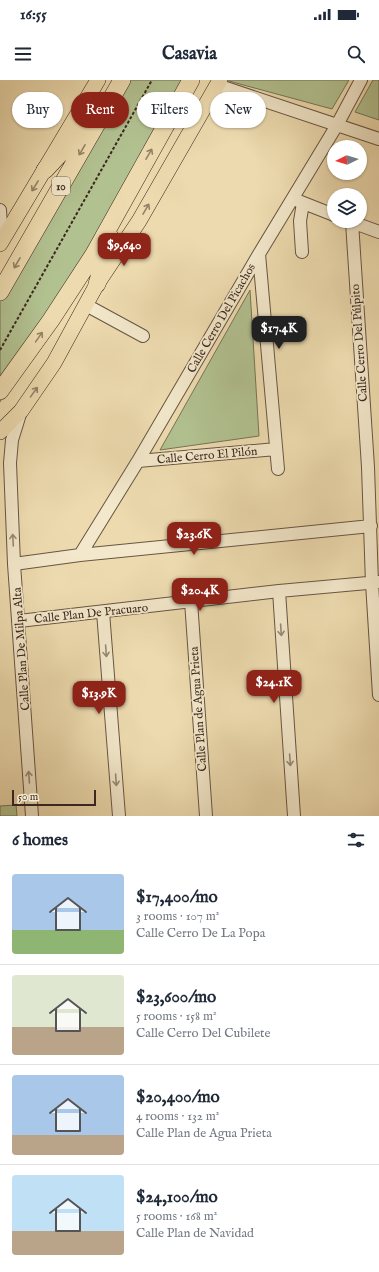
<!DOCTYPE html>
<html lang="en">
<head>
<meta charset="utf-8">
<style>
	body { margin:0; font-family:"IM FELL English",serif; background:#f2f2f3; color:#1f2937; height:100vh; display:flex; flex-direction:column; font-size:15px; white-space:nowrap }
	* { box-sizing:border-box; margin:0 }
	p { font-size:13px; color:#747a83 }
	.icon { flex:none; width:22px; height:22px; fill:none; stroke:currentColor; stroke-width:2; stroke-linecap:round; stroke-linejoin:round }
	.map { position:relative; height:736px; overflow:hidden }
	.sheet { display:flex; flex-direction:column; background:#fff; flex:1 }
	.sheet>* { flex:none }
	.hud { position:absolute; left:12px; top:12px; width:355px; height:36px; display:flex; gap:8px }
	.needle { width:26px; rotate:265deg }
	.controls { position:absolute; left:327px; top:60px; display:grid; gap:8px }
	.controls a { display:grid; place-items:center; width:40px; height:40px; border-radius:50%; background:#fff; box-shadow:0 1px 3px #0004; font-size:20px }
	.scale { position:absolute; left:12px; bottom:10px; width:84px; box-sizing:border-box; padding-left:4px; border:2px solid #3c281f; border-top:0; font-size:11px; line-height:14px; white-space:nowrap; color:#3c281f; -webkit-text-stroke:3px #f3e8cb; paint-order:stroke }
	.price { position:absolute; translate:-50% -34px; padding:0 9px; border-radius:8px; background:#8f2418; color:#fff; font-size:13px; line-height:26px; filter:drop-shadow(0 1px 2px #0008) }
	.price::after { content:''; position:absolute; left:50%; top:24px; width:12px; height:9px; margin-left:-6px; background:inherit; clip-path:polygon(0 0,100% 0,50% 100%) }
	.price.current { background:#222; color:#fff }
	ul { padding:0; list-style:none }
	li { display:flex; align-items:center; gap:12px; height:100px; padding:0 12px }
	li+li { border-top:1px solid #e0e1e3 }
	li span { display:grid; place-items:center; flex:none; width:112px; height:80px; border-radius:4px; color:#555 }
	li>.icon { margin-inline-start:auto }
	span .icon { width:48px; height:48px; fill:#fffc; stroke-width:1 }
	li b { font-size:17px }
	h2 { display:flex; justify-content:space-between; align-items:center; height:48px; padding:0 12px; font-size:17px }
	.chip { padding:0 14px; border-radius:18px; background:#fff; box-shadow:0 1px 3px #0004; font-size:14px; line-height:36px }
	.chip.current { background:#8f2418; color:#fff }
	.status { display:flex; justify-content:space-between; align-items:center; height:28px; padding:0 20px; background:#fff; direction:ltr }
	.status svg { height:11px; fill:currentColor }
	header { display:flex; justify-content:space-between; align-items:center; height:52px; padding:0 12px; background:#fff; font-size:18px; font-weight:700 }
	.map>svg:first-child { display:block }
	.green { fill:#b2c190; stroke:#777458 }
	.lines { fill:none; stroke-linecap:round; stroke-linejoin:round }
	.minor-casing { stroke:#685543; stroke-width:14 }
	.major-casing { stroke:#3c281f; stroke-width:16 }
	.highway-casing { stroke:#3c281f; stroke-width:18 }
	.path { stroke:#3c281f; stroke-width:2; stroke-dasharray:3 2; stroke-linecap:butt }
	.minor { stroke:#f3e8cb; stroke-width:12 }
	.major { stroke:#eddbaf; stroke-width:15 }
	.highway { stroke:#eddbaf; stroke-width:17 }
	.oneway { stroke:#948267 }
	.oneway2 { stroke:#988875 }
	.labels { text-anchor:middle; stroke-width:3.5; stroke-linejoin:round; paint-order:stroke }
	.shield { fill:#f3e8cb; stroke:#736253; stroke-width:1 }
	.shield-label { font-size:11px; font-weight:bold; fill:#3c281f }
	.street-label { font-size:12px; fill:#3c281f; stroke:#f3e8cb }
</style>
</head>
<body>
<div class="status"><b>16:55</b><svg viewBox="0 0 49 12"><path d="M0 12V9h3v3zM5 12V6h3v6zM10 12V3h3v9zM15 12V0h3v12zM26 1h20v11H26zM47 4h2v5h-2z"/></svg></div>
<header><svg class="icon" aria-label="menu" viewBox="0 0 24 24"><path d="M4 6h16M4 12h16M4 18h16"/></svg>Casavia<svg class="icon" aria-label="search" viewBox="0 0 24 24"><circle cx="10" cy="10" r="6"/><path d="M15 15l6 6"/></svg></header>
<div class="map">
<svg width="379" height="736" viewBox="0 0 379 736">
	<rect width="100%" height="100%" fill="#eddbaf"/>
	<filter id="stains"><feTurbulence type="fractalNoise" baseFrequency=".005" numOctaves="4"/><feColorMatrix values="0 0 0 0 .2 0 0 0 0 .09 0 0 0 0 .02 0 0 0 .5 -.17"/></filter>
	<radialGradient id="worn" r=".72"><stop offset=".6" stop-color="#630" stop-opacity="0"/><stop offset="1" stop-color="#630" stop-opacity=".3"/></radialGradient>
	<path class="green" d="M119,0H191L0,322V198Z
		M225,0H349L332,29Z
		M373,0H379V40L355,32Z
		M250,210L259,356L160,370Z
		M16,725L17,736H0V726Z"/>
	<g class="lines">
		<g class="minor-casing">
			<path id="minor" d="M217,5L379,59
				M296,120L334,135
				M0,130L2,159
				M349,141L379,152
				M352,142L368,387L372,503L379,615
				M302,172L300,141L303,123
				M259,174L278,389
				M86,225L143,256
				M21,331L12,360L10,383L14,484L32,736
				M138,381L276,369
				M80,475L138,381L259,174L337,45L361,0
				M14,484L80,475L371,446
				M279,511L294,736
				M191,521L206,736
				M103,532L119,736
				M19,541L279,511L379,502"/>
		</g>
		<g class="major-casing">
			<path id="major" d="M0,164L98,0
				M0,352L21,331L54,283L97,204L139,141L220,0"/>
		</g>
		<g class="highway-casing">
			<path id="highway" d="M45,90L90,42
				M97,204L111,158
				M0,212L122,0
				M0,311L51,240L94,174L191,0"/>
		</g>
		<path class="path" d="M0,270L152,0"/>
		<use href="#minor" class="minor"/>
		<use href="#major" class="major"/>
		<use href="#highway" class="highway"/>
	</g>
	<defs><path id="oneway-shaft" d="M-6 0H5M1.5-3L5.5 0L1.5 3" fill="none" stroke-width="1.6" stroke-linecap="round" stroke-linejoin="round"/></defs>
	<g class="oneway">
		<use href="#oneway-shaft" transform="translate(82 70) rotate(120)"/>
		<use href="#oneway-shaft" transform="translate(149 74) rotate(-60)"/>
		<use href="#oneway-shaft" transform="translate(35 106) rotate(122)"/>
		<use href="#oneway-shaft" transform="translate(146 129) rotate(-60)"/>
		<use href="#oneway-shaft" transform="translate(17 183) rotate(120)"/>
		<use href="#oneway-shaft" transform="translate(39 257) rotate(-55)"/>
		<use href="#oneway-shaft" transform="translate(34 312) rotate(-54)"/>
	</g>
	<g class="oneway2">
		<use href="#oneway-shaft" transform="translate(13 460) rotate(-93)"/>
		<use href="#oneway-shaft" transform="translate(281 550) rotate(86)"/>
		<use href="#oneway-shaft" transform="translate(106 571) rotate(86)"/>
		<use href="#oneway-shaft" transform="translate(290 680) rotate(86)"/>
		<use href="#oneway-shaft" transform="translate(29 697) rotate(-94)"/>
		<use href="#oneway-shaft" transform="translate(116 700) rotate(86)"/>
	</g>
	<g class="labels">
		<rect class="shield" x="52" y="97" width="18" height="18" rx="3"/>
		<g class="shield-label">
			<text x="61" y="110">10</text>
		</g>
		<g class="street-label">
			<text transform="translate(221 238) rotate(-60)" y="4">Calle Cerro Del Picachos</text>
			<text transform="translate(359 263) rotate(-94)" y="4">Calle Cerro Del Púlpito</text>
			<text transform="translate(207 375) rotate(-5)" y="4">Calle Cerro El Pilón</text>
			<text transform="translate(91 533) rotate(-6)" y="4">Calle Plan De Pracuaro</text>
			<text transform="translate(21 569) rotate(-94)" y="4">Calle Plan De Milpa Alta</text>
			<text transform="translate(198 629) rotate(-94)" y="4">Calle Plan de Agua Prieta</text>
		</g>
	</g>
	<rect width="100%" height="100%" filter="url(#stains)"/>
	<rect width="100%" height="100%" fill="url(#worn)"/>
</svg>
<div class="controls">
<a><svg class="needle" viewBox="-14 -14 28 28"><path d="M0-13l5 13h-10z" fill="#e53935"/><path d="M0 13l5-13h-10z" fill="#747a83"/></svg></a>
<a><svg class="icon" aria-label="layers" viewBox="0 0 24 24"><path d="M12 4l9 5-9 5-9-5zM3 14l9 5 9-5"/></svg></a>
</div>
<div class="scale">50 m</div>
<b class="price" style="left:124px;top:187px">$9,640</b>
<b class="price current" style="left:279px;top:270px">$17.4K</b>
<b class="price" style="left:194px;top:476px">$23.6K</b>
<b class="price" style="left:200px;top:532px">$20.4K</b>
<b class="price" style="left:274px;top:624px">$24.1K</b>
<b class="price" style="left:99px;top:635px">$13.9K</b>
<div class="hud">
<a class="chip">Buy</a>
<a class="chip current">Rent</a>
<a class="chip">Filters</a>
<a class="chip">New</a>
</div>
</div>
<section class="sheet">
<h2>6 homes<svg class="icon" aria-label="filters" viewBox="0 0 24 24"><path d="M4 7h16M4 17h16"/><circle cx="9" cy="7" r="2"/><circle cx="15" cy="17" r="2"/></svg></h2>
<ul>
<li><span style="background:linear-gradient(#a9c7e8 70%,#8fb573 0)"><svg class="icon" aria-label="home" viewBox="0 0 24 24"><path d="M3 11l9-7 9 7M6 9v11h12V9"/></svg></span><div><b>$17,400/mo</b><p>3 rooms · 107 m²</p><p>Calle Cerro De La Popa</p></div></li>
<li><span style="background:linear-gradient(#dfe7d0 65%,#b9a48a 0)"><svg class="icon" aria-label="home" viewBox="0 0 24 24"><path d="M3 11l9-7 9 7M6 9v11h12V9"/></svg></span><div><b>$23,600/mo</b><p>5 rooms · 158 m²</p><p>Calle Cerro Del Cubilete</p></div></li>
<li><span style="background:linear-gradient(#a9c7e8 75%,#b9a48a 0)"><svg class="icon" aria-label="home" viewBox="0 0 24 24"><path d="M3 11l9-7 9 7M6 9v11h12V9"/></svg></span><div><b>$20,400/mo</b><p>4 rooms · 132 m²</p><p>Calle Plan de Agua Prieta</p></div></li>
<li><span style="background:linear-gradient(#bfe0f5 70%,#b9a48a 0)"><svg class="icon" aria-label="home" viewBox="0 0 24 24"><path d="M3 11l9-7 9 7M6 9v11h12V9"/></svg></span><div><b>$24,100/mo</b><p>5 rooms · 168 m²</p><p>Calle Plan de Navidad</p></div></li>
</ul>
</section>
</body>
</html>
